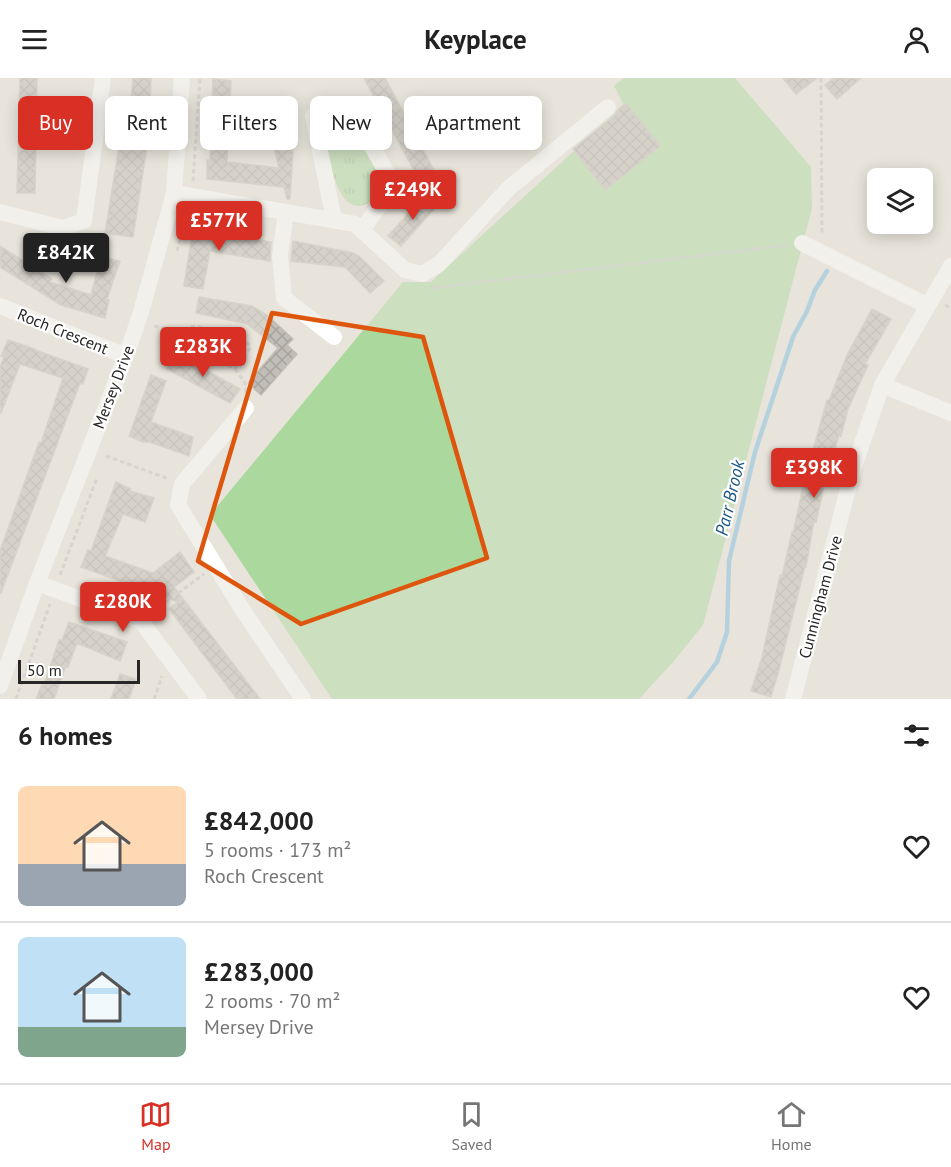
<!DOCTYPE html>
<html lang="en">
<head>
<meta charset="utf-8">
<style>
	body { margin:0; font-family:"PT Sans",sans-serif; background:#f6f6f6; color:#222; height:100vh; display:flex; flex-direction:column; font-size:22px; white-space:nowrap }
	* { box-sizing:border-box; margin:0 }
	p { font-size:20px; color:#767676 }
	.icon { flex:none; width:33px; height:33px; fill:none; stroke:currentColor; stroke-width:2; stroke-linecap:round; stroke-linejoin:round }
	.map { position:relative; height:621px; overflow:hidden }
	.panel { display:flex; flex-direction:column; background:#fff; flex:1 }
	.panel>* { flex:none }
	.hud { position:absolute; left:18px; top:18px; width:600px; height:54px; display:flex; gap:12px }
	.buttons { position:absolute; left:867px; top:90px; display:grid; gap:12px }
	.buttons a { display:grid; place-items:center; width:66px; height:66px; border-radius:9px; background:#fff; box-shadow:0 3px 15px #0003; font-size:30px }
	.scale { position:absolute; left:18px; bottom:15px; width:122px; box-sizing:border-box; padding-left:6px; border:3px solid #272727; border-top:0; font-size:16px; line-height:21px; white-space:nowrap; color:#272727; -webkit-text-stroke:4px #fff; paint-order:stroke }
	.price { position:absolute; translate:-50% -51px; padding:0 14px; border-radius:6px; background:#d93025; color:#fff; font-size:20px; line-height:39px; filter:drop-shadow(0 2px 3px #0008) }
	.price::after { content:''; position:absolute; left:50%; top:36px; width:18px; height:14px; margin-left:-9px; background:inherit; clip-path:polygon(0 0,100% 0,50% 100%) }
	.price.current { background:#222; color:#fff }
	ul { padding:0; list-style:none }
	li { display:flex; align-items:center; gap:18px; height:150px; padding:0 18px }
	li+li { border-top:2px solid #e0e0e0 }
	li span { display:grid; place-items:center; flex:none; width:168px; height:120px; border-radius:9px; color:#555 }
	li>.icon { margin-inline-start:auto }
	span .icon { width:72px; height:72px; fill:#fffc; stroke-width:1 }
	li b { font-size:26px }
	h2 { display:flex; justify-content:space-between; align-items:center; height:72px; padding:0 18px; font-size:26px }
	.pill { padding:0 21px; border-radius:9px; background:#fff; box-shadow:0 3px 15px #0003; font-size:21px; line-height:54px }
	.pill.current { background:#d93025; color:#fff }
	header { display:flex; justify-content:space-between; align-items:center; height:78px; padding:0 18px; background:#fff; font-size:27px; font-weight:700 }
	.menu { display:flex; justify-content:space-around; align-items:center; height:84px; border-top:2px solid #e0e0e0; background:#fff; font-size:16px; color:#767676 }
	.menu a { display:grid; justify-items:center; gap:3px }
	.menu .current { color:#d93025 }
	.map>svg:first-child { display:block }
	.grass { fill:url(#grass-tufts) }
	.park { fill:#abd99d }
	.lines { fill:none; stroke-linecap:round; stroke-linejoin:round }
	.stream { stroke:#79badf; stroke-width:4.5 }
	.building { fill:url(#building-cross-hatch); stroke:#c3bfb5; stroke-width:1.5 }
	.path { stroke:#c3c3c3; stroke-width:3; stroke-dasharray:4.5 3; stroke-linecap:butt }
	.minor { stroke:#fff; stroke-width:16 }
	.marked { fill:none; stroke:#de560d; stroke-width:4.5; stroke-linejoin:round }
	.labels { text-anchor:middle; stroke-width:4.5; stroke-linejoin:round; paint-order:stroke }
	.street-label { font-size:16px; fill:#272727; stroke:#fff }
	.water-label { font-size:18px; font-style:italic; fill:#1c5886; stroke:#fff }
</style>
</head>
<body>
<header><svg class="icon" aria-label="menu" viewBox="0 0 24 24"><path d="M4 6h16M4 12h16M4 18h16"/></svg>Keyplace<svg class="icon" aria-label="person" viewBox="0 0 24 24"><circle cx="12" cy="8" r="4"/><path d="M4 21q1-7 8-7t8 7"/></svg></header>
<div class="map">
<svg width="951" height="621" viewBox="0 0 951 621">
	<defs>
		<pattern id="grass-tufts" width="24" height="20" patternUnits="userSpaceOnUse" patternTransform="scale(1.5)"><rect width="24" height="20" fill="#abd99d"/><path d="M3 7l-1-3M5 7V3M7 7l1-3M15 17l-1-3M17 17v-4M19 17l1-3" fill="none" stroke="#93ba87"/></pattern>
		<pattern id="building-cross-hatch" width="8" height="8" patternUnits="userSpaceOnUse" patternTransform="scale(1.5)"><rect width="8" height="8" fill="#c1bdb7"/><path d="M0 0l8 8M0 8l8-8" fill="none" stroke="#a6a29d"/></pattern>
	</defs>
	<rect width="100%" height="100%" fill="#e8e4db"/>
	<path class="grass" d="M349,40L386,103C381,113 372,127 359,128C334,128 328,72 324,54V48L329,42Z"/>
	<path class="park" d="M624,0H735L811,89L812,130L703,547L674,583L639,621H332L210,437L403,204H431L624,27L614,8Z"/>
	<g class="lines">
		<path class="stream" d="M689,621L717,584L727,554L729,483L755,374L793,259L807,233L815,212L827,193"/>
	</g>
	<path class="building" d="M20,0H37L35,115H17Z
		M133,0H151L149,49H150L133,159L105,155L123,45L129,46Z
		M364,0H385L439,102L423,109Z
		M783,0H817L796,16Z
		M834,0H861L837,21L825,7Z
		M213,1L231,3L227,84L279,90L263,22L280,20L293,74L290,121H287L284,109L207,101V82H210Z
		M626,25L660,68L605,112L573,71L615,37L618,32Z
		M425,117L437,128L401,168L388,158Z
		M193,149L271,164L270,183L210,173L203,211L184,208Z
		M293,163L353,175L360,179L384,203L370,215L345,189L291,183Z
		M0,168L52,201L50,204L91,217L101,179L120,183L107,221L109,222L105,240L61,227L0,189Z
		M199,219L252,228L267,237L293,261L287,267L297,276L261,317L248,305L278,270L247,246L196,235Z
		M872,231L891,241L865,286L868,287L848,331L841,358L839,357L827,399H826L816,444L814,443L806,489L805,488L779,592L771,619L751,613L762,579L780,497L782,498L792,454L793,455L804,404L827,322H829L847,277Z
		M8,262L35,271V272L88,291L83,306L80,305L57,366L1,515H0V473L39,364L41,365L63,300L20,286L1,335H0V289L4,279L1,278Z
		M175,275L240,311L230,325L167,291Z
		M151,297L166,303L151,344L193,359L189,378L150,364H143L129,358Z
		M116,404L131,411L130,413L154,420L145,444L123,436L105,478L153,495L180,474L194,494L174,509L260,621H237L169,531L178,524L81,489L88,472L91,473Z
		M69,544L127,564L120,583L77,565L68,589L66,588L54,621H36L42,606L44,607L59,562H62Z
		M120,596L136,601L129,621H111Z"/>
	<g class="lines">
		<path class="path" d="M821,0L822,157
			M193,103L200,0
			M177,173L188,133
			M432,210L789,167
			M945,227L951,230
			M154,248L175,253L195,248L239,257L251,269L235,291L185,267L175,253
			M235,291L245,305L246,316
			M106,378L169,401
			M60,497L97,400
			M154,533L204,496
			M16,621L50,526
			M154,621L162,598"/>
		<path class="minor" d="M174,115L355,146L405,192L422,196L439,186L509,110L608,29
			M0,134L62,150L84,143L103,0
			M286,134L280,178L284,220L334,259
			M334,142L313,38L352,34L394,107L362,152
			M802,165L928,228
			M0,228L126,278
			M882,307L951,335
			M246,330L182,406L178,427L244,534L303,621
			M37,505L141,543L199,621
			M0,608L37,505L126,278L141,234L174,115L182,0
			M793,621L853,392L882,307L951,188"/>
	</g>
	<path d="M0 0H951V621H0ZM272,235L423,259L487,480L301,546L198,483Z" fill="#e8e4db" fill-opacity=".55" fill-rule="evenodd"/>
	<path class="marked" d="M272,235L423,259L487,480L301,546L198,483Z"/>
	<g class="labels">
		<g class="street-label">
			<text transform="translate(63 253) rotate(22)" y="6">Roch Crescent</text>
			<text transform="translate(113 309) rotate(-69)" y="6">Mersey Drive</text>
			<text transform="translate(820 519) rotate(-75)" y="6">Cunningham Drive</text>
		</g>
		<g class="water-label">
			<text transform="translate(730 420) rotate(-77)" y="6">Parr Brook</text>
		</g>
	</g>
</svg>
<div class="buttons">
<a><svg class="icon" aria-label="layers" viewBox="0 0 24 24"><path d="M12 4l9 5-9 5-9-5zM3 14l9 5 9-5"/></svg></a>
</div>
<div class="scale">50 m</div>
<b class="price" style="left:413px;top:143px">£249K</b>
<b class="price" style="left:219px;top:174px">£577K</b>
<b class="price current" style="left:66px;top:206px">£842K</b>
<b class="price" style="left:203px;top:300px">£283K</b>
<b class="price" style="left:814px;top:421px">£398K</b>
<b class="price" style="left:123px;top:555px">£280K</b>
<div class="hud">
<a class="pill current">Buy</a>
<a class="pill">Rent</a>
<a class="pill">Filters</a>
<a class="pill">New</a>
<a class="pill">Apartment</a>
</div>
</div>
<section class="panel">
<h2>6 homes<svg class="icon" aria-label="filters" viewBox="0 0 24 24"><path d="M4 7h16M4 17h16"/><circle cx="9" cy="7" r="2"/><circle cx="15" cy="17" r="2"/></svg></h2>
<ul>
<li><span style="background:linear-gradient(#ffd9b3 65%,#9aa5b1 0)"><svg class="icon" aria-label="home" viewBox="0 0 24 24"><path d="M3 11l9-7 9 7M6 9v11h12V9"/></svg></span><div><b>£842,000</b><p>5 rooms · 173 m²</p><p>Roch Crescent</p></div><svg class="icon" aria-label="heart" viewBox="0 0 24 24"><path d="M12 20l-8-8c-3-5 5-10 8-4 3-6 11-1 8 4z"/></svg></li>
<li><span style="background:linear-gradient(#bfe0f5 75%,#7fa58c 0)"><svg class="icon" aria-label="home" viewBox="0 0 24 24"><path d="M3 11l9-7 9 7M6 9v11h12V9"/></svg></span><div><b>£283,000</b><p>2 rooms · 70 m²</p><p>Mersey Drive</p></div><svg class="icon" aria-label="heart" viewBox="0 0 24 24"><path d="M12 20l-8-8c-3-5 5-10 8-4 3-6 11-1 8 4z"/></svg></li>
</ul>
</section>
<nav class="menu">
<a class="current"><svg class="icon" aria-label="map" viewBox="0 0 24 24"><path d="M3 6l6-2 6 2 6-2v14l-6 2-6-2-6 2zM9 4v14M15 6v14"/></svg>Map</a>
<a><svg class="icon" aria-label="saved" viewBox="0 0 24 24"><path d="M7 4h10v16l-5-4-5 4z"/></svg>Saved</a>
<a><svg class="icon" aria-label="home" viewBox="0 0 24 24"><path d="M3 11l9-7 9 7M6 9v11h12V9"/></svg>Home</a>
</nav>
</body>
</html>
